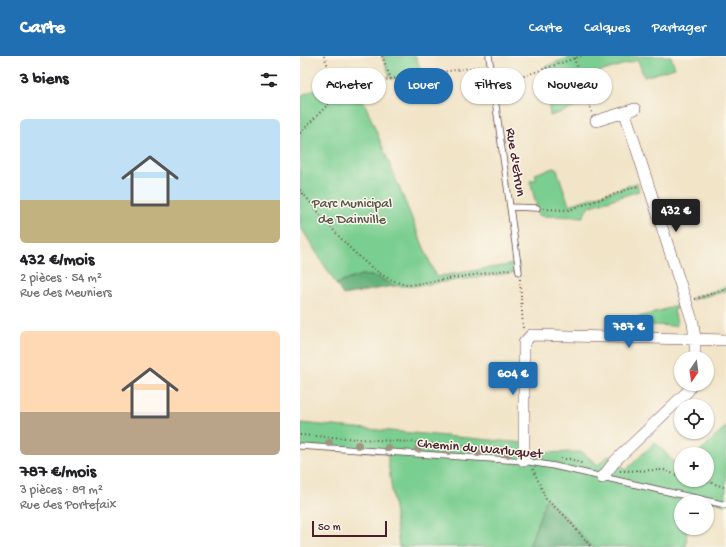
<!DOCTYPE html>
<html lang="fr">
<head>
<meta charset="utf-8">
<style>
	body { margin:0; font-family:"Gochi Hand",sans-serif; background:#f6f6f6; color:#202124; height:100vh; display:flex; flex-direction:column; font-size:15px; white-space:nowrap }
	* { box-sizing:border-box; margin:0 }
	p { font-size:13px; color:#757577 }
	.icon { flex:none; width:22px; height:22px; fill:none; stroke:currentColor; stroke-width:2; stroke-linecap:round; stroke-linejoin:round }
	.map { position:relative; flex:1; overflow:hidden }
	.sheet { display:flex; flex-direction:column; background:#fff; width:300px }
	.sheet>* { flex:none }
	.top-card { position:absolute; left:12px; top:12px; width:354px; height:36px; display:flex; gap:8px }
	.needle { width:26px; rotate:193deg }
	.controls { position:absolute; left:374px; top:295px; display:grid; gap:8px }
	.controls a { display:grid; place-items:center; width:40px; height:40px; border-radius:50%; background:#fff; box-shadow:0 1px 3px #0004; font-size:20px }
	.scale { position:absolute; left:12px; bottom:10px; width:75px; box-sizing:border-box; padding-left:4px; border:2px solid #4a1f2b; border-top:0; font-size:11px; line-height:14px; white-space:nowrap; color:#4a1f2b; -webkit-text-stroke:3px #fbf7ec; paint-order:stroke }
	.price { position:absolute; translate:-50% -34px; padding:0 9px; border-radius:4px; background:#1f6fb2; color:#fff; font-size:13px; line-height:26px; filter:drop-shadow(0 1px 2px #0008) }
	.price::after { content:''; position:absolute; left:50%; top:24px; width:12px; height:9px; margin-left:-6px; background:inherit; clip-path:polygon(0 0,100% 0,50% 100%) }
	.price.on { background:#222; color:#fff }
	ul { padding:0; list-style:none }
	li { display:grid; align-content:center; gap:8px; height:212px; padding:0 20px }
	li span { display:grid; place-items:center; height:124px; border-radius:6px; color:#555 }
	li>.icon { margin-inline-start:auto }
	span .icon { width:72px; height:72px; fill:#fffc; stroke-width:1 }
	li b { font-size:17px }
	h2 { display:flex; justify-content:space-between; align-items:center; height:48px; padding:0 20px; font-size:17px }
	.chip { padding:0 14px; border-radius:18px; background:#fff; box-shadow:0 1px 3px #0004; font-size:14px; line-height:36px }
	.chip.on { background:#1f6fb2; color:#fff }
	header { display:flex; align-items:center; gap:24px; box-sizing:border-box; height:56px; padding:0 20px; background:#1f6fb2; color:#fff }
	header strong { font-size:19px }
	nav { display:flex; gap:22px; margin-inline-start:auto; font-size:14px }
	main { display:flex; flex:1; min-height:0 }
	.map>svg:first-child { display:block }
	.green { fill:#7ace90; stroke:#62765e }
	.forest { fill:#63b17a; stroke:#566852 }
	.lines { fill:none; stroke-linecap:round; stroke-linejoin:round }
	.service-casing { stroke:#633d42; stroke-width:7 }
	.minor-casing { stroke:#633d42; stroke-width:12 }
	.path { stroke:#633d42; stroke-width:2; stroke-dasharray:1 3; stroke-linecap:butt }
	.service { stroke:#fff; stroke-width:5.5 }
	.minor { stroke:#fff; stroke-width:11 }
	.tree { fill:#9d9582 }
	.labels { text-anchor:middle; stroke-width:3; stroke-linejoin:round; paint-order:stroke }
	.street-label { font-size:14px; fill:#4a1f2b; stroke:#fbf7ec }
	.park-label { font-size:14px; fill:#585449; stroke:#fbf7ec }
</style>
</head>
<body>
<header>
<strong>Carte</strong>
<nav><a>Carte</a><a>Calques</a><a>Partager</a></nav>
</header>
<main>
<section class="sheet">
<h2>3 biens<svg class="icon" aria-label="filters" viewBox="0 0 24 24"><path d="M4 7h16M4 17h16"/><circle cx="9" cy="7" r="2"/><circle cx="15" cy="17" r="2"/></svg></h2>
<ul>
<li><span style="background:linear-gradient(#bfe0f5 65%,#c2b280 0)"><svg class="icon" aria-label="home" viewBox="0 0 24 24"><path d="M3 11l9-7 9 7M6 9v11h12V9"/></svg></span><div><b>432 €/mois</b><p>2 pièces · 54 m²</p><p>Rue des Meuniers</p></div></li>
<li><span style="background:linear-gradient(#ffd9b3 65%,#b9a48a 0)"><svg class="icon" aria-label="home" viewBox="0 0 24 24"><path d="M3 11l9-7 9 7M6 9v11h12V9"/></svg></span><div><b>787 €/mois</b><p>3 pièces · 89 m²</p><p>Rue des Portefaix</p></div></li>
</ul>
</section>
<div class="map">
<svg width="426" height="491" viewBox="0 0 426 491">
	<rect width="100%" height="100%" fill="#fbf7ec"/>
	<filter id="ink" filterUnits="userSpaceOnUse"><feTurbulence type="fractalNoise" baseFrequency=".025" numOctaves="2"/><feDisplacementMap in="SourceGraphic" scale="8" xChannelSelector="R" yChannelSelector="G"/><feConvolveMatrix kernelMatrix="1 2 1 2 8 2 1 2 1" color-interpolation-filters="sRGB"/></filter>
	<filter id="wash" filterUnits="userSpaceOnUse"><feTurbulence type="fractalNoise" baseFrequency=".012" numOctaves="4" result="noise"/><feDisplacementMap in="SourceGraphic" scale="16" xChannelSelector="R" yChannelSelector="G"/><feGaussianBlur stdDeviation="0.9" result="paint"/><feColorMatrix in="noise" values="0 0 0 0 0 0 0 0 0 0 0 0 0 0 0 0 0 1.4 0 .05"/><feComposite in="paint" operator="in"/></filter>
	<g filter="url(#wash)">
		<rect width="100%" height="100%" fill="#f1e4c7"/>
		<path class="green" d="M82,0H116L122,19L91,23Z
			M273,0H371L375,12L344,21L338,4L284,21L292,46L250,60L244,11Z
			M47,24L58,31L136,221L219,207V216L113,230H94L78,221L61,219L36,228L0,170V40L30,27Z
			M256,111L269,149L337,127L339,135L288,151L283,161L242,160L237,158V152L230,125L237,123L235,118Z
			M426,231V235L391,244L392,242Z
			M376,250L377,253L374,254L377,267L375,270L325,268V278L307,277L306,271Z
			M0,367L224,387V397L282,396L298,409L309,399L326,414L355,386L381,413V424H407V398H397L426,370V449L388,440V446H381V472H387L386,491H291L246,444L229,491H99L87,397L0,390Z"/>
		<path class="forest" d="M61,219L78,221L94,230L43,239L36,228Z
			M246,443L265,460L291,491H229Z"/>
	</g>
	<g filter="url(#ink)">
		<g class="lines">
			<g class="service-casing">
				<path id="service" d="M189,0L219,216
					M212,151L237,152
					M0,390L224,405L254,410L426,449"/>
			</g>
			<g class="minor-casing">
				<path id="minor" d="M325,57L393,267L395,283V302
					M296,65L335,53
					M224,405V287L231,279L426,284
					M302,422L316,404L388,335L392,328"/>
			</g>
			<path class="path" d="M24,0L36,31L184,10
				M82,0L91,23
				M274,2L292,57
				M201,28L281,0
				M0,77L37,39L36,31
				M0,134C26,164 68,224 109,229L212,213
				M244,153L269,154L338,130
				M220,223L223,272
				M395,243L426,233
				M0,379L214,393
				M261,403H270L284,408
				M233,413L246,443L265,460L291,491
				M320,415L364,414L381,421
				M389,424H399
				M404,424L426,432"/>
			<use href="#service" class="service"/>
			<use href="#minor" class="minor"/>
		</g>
		<g class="tree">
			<circle cx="29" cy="387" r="4"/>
			<circle cx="58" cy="389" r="4"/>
			<circle cx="88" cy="392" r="4"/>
			<circle cx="118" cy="393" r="4"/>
			<circle cx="148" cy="395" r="4"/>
			<circle cx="178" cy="397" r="4"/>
			<circle cx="207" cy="398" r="4"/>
		</g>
	</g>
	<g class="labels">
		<g class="street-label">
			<text transform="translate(217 106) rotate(81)" y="5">Rue d'Etrun</text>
			<text transform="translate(180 391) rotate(5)" y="5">Chemin du Warluquet</text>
		</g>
		<g class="park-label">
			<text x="52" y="151">Parc Municipal<tspan x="52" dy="16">de Dainville</tspan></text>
		</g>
	</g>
</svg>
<div class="controls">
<a><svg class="needle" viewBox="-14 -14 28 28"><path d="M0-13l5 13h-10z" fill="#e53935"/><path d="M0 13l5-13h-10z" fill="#757577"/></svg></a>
<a><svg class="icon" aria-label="locate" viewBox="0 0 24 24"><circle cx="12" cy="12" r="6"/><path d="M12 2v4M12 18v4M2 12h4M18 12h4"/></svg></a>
<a>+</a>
<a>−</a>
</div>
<div class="scale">50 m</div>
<b class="price on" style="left:376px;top:177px">432 €</b>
<b class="price" style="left:329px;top:293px">787 €</b>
<b class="price" style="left:213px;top:340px">604 €</b>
<div class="top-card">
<a class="chip">Acheter</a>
<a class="chip on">Louer</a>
<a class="chip">Filtres</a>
<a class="chip">Nouveau</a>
</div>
</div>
</main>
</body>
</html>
